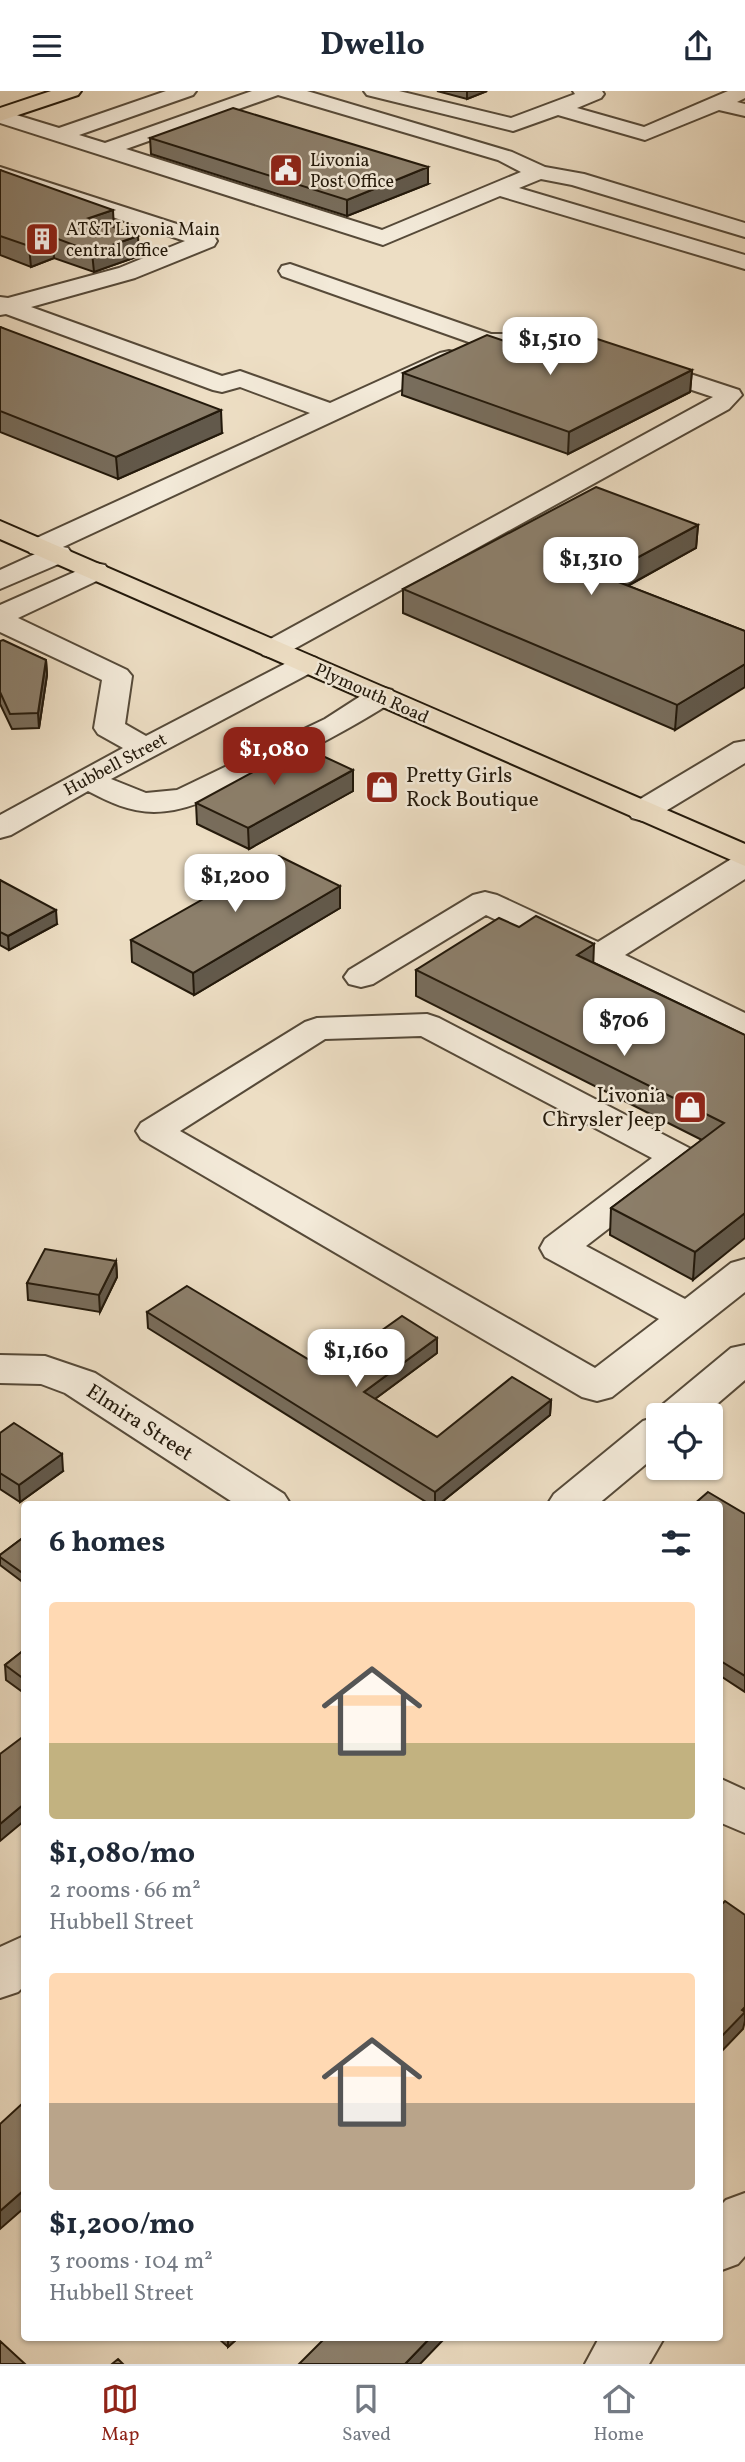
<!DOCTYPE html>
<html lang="en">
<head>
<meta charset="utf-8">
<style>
	body { margin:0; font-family:Vollkorn,serif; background:#f2f2f3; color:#1f2937; height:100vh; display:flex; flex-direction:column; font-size:26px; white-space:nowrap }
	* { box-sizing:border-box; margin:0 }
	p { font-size:23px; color:#747a83 }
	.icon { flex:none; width:38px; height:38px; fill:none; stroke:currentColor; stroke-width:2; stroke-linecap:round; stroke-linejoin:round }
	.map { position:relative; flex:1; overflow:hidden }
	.details { position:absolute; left:21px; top:1410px; width:702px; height:840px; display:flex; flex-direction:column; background:#fff; border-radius:7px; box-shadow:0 2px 5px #0004 }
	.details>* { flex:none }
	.controls { position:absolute; left:646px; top:1312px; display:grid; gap:14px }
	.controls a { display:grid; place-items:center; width:77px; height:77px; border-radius:7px; background:#fff; box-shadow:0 2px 5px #0004; font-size:35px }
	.price { position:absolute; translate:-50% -60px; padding:0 16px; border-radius:14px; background:#fff; color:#222; font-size:23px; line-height:46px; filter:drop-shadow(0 2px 4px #0008) }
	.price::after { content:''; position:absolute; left:50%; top:42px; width:21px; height:16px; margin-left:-10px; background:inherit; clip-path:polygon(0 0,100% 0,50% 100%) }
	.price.active { background:#8f2418; color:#fff }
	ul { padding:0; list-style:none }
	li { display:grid; align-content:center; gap:14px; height:371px; padding:0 28px }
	li span { display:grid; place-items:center; height:217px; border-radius:7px; color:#555 }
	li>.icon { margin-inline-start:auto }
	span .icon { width:126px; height:126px; fill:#fffc; stroke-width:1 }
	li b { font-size:30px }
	h2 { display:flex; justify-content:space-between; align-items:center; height:84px; padding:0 28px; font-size:30px }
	header { display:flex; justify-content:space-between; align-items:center; height:91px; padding:0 28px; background:#fff; font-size:32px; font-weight:700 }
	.menu { display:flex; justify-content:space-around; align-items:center; height:98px; border-top:2px solid #e0e1e3; background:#fff; font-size:19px; color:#747a83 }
	.menu a { display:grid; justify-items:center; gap:4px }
	.menu .active { color:#8f2418 }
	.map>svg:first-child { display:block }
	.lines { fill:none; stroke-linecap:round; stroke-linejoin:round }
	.minor-casing { stroke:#564a39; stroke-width:4 }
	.major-casing { stroke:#23190b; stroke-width:4 }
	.minor { fill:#f3ead9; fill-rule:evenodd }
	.major { fill:#eddec4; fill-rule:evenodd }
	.wall { fill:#786d5c; stroke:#23190b; stroke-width:2 }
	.shaded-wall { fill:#62594b; stroke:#23190b; stroke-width:2 }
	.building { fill:#8c7f6b; stroke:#23190b; stroke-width:2 }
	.labels { text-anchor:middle; stroke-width:5; stroke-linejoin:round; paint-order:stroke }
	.far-poi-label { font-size:18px; fill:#23190b; stroke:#f3ead9; text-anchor:start }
	.far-street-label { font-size:18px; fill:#23190b; stroke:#f3ead9 }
	.poi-label { font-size:21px; fill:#23190b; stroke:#f3ead9; text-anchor:start }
	.street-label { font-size:21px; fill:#23190b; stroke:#f3ead9 }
</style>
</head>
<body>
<header><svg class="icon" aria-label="menu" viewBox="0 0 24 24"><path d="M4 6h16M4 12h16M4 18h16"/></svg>Dwello<svg class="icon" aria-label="share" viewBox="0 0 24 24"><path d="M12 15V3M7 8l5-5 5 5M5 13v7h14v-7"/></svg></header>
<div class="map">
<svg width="745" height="2273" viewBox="0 0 745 2273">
	<rect width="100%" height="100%" fill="#eddec4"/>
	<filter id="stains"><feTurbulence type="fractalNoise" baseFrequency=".00286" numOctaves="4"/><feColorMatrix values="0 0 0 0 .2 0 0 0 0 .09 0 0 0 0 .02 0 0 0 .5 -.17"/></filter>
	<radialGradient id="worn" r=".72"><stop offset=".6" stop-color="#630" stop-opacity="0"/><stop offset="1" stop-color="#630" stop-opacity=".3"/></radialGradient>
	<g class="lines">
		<g class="minor-casing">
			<path id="minor" d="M166,0H196L193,4L79,44L105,52L252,0H307L512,61L545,76L584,83L745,132V146L572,94L541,88L519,97L745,164V178L500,105L383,154L0,32V19L59,37ZM278,4L498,69L521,81L382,139L126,58Z
				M364,0H399L511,27L575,3L573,0H602L604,3L601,7L577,17L644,36L728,0H745V7L737,11L745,13V25L719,19L645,49L558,24L513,40L367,4Z
				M0,76L214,145L217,150L214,155L135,187L31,216L222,285L240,280L330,312L440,262L449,260L458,262L461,267L458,272L63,456L68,457L72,463L68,469L0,498V479L35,463L30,462L26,456L30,450L310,322L240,296L222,301L213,299L6,223L0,224V206L8,207L119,177L185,150L0,89Z
				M290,173L491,243H532L584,248L739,299L742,304L729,318L283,564L273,567L263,564L258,558L263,552L713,306L581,262L480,255L282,185L279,180L282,175Z
				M95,472L105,474L109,480L105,486L18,527L127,579L132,585L125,633L146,645L296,567L306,564L316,567L321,573L316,579L111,688L146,702L177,699L325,628L370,599L381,596L392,599L396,605L392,611C349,639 305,661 259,683C226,699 192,721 154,721C130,721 109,711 88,700L11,744L0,747V724L123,657L98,643L94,637L102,589L0,541V514Z
				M745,650V672L654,727L643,730L632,727L627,720L632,713L734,652Z
				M745,764V788L625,864L745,922V946L733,942L486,824L373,893L361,896L349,893L344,886L349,879L473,804L485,801L497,804L598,851L733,767Z
				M427,923L439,927L691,1058L697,1066L691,1074L586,1155L685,1208L731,1172L745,1168V1201L612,1306L597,1310L582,1306L141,1048L136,1040L141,1032L305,931L317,927ZM421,945L652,1067L545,1148L540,1157L545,1166L659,1228L595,1277L180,1040L325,948Z
				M745,1254V1289L703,1325H658V1363L597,1414H547L554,1403L643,1330L656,1326L661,1315L731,1257Z
				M0,1264L45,1265L95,1282L284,1403L291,1414H237L65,1302L41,1293L0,1292Z
				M719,1687L745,1699V1742L719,1731Z
				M24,1845V1895L18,1901L0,1907V1856Z
				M745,2102V2165L738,2173L719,2180V2116L726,2109Z
				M599,2247H664L649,2273H585Z"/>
		</g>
		<g class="major-casing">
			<path id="major" d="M51,0H81L78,4L0,30V17Z
				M0,430L745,753V775L0,448Z"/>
		</g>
		<use href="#minor" class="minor"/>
		<use href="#major" class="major"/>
	</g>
	<path class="wall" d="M437,0H487L467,8Z
		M150,47L428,93L347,125L151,63Z
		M0,79L114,136L139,165L94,181L54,167L31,176L0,164Z
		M0,236L222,342L118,388L0,341Z
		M531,259L692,279L690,301L568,363L402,304L403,282Z
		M698,434L696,457L628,495L745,540L675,639L403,522V498Z
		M0,550L46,569L47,584L39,637L12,638L0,613Z
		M353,679V700L249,758L197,733L196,712Z
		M0,789L57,833L9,859L0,854Z
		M340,795V817L194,904L132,871L131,849Z
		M519,836L745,944L693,1189L610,1144L611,1117L702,1049L416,905V879Z
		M116,1170L117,1186L100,1221L28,1209L27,1192Z
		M147,1221L326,1279L437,1262L375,1308L437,1346L551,1309L550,1324L438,1414H431L148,1237Z
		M0,1342L63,1380L20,1411L0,1398Z
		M719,1414L745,1423V1601L719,1584Z
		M24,1446V1492L0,1474V1464Z
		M24,1559V1602L6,1589L5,1574Z
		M218,2247H238L228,2256Z"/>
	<path class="shaded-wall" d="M467,0H487L467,8Z
		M428,76V93L347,125V109Z
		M113,119L114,139L89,127Z
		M138,145L139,165L94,181L92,161Z
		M53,146L54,167L31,176L29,155Z
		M692,279L690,301L568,363L569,341Z
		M221,319L222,342L118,388L116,366Z
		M698,434L696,457L602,509L603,485Z
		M46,569L47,584L39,637L38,622Z
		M745,573V596L675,639L677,614Z
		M353,679V700L249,758L248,737Z
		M340,795V817L194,904L193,882Z
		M56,819L57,833L9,859L8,845Z
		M594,853L593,879L577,864Z
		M745,1122V1147L693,1189L695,1161Z
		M116,1170L117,1186L100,1221L99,1204Z
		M437,1247V1262L364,1316V1301Z
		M551,1309L550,1324L438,1414H435V1401Z
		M62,1363L63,1380L20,1411L19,1394Z
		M24,1713V1730L0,1750V1733Z
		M745,1916V1930L743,1938L719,1963V1948Z
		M24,2099V2117L0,2138V2120Z
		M228,2247H238L228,2256Z
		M430,2247H445L420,2273H405Z"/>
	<path class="building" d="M233,17L428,76L347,109L150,47Z
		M0,79L113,119L89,127L138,145L92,161L53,146L29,155L0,145Z
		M0,236L221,319L116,366L0,320Z
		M566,242L582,243L692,279L569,341L403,282L487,244L531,259Z
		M596,396L698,434L603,485L745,540V573L677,614L403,498Z
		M3,549L46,569L38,622L10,623L0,601V550Z
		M301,655L353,679L248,737L196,712Z
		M279,765L340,795L193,882L131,849Z
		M0,789L56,819L8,845L0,841Z
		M536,825L594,853L577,864L745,944V1122L695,1161L611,1117L724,1032L416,879L499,827L519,836Z
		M45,1158L116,1170L99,1204L27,1192Z
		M187,1195L326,1279L402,1225L437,1247L364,1301L437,1346L512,1286L551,1309L435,1401L147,1221Z
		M14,1332L62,1363L19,1394L0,1382V1342Z
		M708,1401L745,1423V1585L719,1569V1414H693Z
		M24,1446V1483L0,1466V1464Z
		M24,1559V1588L5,1574Z
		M24,1645V1713L0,1733V1663Z
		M725,1810L745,1824V1916L742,1919L745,1921L719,1948V1816Z
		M24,2011V2099L0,2120V2033Z
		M325,2247H430L405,2273H299Z
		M0,2250L25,2273H0Z
		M118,2268L123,2273H112Z"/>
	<defs>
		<g id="civic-square" transform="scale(1.75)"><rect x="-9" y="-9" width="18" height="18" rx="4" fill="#8f2418" stroke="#f3ead9"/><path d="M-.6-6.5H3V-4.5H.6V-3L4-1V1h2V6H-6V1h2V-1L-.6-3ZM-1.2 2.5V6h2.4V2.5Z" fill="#fff"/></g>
		<g id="building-square" transform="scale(1.75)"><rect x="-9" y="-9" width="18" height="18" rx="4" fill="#8f2418" stroke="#f3ead9"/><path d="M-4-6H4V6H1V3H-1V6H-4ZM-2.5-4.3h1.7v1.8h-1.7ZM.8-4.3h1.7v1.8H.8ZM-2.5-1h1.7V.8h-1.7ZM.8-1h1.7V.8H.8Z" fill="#fff"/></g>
		<g id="shop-square" transform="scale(1.75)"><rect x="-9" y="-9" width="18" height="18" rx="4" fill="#8f2418" stroke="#f3ead9"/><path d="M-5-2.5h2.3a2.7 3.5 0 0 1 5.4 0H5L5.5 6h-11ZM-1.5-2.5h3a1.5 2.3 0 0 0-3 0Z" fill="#fff"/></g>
	</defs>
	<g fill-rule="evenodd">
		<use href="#civic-square" x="286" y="79"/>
		<use href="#building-square" x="42" y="148"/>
		<use href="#shop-square" x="382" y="696"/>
		<use href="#shop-square" x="690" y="1016"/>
	</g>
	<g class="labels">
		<g class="far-poi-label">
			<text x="310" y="75">Livonia<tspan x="310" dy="21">Post Office</tspan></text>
			<text x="66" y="144">AT&amp;T Livonia Main<tspan x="66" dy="21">central office</tspan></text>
		</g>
		<g class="far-street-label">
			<text transform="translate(372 602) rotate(24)" y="6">Plymouth Road</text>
			<text transform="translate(115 673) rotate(-28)" y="6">Hubbell Street</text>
		</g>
		<g class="poi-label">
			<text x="406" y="691">Pretty Girls<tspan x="406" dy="24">Rock Boutique</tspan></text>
			<text x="666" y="1011" text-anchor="end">Livonia<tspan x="666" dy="24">Chrysler Jeep</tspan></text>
		</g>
		<g class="street-label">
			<text transform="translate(140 1331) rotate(33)" y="7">Elmira Street</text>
		</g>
	</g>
	<rect width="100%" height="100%" filter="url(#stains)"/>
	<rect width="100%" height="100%" fill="url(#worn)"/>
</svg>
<div class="controls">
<a><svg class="icon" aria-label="locate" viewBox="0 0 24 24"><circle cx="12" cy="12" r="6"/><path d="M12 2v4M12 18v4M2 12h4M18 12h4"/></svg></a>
</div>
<b class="price" style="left:550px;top:286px">$1,510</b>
<b class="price" style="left:591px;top:506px">$1,310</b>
<b class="price active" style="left:274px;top:696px">$1,080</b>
<b class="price" style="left:235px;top:823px">$1,200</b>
<b class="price" style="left:624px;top:967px">$706</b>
<b class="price" style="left:356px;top:1298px">$1,160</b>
<section class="details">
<h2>6 homes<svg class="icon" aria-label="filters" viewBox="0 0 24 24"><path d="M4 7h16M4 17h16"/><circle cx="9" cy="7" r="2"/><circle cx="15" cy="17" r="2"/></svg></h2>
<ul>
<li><span style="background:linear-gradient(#ffd9b3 65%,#c2b280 0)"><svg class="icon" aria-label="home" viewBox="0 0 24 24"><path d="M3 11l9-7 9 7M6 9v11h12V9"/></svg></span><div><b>$1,080/mo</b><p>2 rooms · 66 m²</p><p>Hubbell Street</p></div></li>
<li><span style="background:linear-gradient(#ffd9b3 60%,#b9a48a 0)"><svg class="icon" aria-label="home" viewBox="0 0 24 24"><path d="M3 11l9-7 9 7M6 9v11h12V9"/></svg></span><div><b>$1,200/mo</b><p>3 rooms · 104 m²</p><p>Hubbell Street</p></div></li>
</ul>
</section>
</div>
<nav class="menu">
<a class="active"><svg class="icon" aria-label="map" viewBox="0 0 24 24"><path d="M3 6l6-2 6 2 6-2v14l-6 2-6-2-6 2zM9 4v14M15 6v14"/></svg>Map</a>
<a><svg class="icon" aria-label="saved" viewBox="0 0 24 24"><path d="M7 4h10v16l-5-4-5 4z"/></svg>Saved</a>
<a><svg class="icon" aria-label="home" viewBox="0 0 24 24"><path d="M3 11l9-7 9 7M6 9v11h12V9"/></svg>Home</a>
</nav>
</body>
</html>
